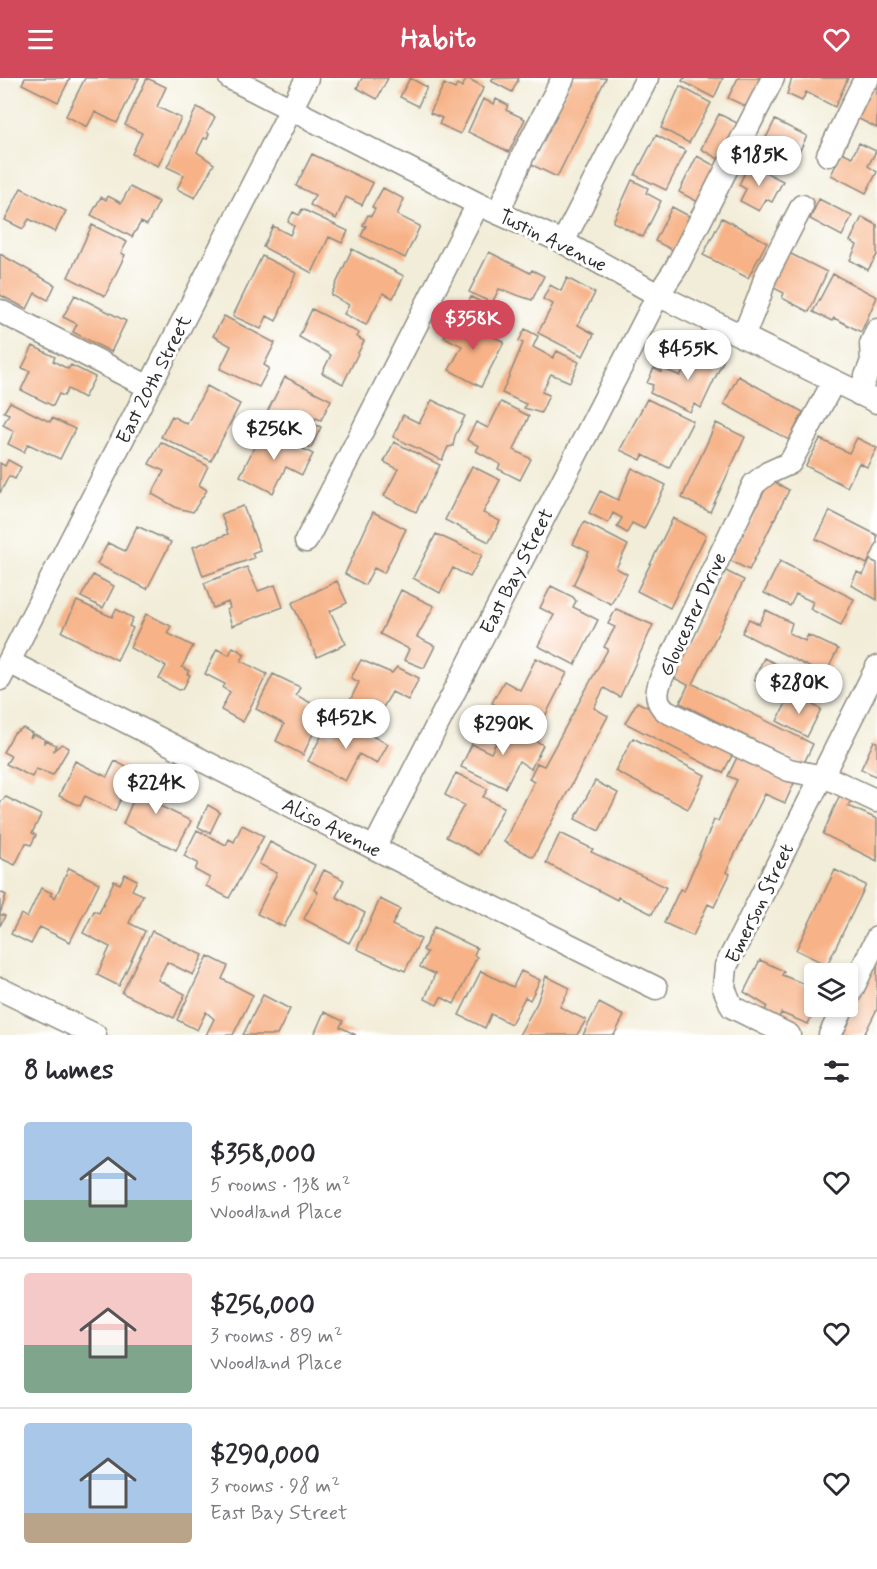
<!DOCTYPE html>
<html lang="en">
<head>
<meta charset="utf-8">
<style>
	body { margin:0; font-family:Mynerve,sans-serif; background:#f2f2f3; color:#2b2b33; height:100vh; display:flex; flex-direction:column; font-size:22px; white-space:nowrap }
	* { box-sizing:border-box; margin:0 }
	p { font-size:20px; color:#7c7c81 }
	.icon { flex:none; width:33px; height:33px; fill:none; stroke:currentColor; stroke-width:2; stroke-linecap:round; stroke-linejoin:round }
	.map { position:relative; height:957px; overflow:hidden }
	.drawer { display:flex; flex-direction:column; background:#fff; flex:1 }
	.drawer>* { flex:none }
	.buttons { position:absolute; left:804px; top:885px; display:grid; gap:12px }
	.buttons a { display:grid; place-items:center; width:54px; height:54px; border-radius:6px; background:#fff; box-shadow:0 3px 9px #0003; font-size:30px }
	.price { position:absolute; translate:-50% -51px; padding:0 14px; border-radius:21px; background:#fff; color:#222; font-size:20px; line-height:39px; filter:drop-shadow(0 2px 3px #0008) }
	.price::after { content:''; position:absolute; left:50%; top:36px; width:18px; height:14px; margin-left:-9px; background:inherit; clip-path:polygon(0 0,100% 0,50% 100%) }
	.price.selected { background:#d1495b; color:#fff }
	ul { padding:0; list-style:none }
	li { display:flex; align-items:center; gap:18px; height:150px; padding:0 24px }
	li+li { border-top:2px solid #e1e1e2 }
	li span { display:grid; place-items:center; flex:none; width:168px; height:120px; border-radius:6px; color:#555 }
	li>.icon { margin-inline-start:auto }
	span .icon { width:72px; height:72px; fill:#fffc; stroke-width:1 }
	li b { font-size:26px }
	h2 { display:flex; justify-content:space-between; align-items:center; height:72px; padding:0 24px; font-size:26px }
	header { display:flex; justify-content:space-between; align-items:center; height:78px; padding:0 24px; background:#d1495b; color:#fff; font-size:27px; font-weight:800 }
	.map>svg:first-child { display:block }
	.building { fill:#f7b287 }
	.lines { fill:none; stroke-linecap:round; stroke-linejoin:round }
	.minor-casing { stroke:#8e8c82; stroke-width:25 }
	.minor { stroke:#fff; stroke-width:22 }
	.labels { text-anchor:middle; stroke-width:6; stroke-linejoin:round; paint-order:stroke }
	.street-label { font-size:20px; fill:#2b2b2b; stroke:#fff }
</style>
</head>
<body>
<header><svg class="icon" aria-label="menu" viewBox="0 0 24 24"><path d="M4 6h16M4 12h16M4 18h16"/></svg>Habito<svg class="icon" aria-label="heart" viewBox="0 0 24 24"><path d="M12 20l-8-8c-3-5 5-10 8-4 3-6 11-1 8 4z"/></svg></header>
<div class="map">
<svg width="877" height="957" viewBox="0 0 877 957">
	<rect width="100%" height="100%" fill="#fff"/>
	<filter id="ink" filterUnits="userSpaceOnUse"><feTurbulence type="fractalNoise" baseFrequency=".0167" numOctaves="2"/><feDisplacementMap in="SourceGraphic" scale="12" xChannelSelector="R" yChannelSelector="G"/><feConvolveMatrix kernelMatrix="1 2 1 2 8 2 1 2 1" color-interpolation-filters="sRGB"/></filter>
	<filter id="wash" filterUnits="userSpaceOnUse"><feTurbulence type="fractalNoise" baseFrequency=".008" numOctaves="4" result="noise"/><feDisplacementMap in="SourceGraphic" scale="24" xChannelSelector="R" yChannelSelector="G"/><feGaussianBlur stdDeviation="1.35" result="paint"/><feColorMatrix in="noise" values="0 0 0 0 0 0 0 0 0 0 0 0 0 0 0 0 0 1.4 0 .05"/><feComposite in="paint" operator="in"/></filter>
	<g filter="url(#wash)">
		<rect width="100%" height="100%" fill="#f2edd8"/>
		<g id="blocks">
			<path class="building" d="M25,0H70L58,24L22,6Z
				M85,0H139L117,45L95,34L87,49L66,38Z
				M147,0L166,9L157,29L181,40L158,88L132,76L142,55L125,47Z
				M362,0H388L377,21L357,10Z
				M410,0L427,9L418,28L400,19Z
				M467,0L484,9L460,56L439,46L442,40L430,35L444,6L455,11L457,6L462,9Z
				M493,0H519L512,14L491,3Z
				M572,0H606L557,99L530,86Z
				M684,0H723L714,20L682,3Z
				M738,0H764L749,30L728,20Z
				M792,0H848L835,29L806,14L802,23L787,16Z
				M871,4L877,7V50L851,37Z
				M680,8L711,25L689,65L661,50Z
				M483,21L494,26L496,21L508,27L506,32L525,41L509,74L468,54Z
				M197,29L215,39L207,54L209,56L207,61L204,60L197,74L214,86L195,120L177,111L184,97L167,89Z
				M719,36L741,47L722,83L701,71Z
				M775,42L807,58L798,76L766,60Z
				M656,57L686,73L666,112L635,97Z
				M859,65L876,73L868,88L877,94L866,115L831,97L842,74L852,79Z
				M312,76L373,105L362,127L346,119L336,141L310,127L315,117L296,108Z
				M697,78L719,90L700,125L679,114Z
				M749,86L783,103L772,124L766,121L759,133L740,123L746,111L739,107Z
				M632,102L648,110L646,115L661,123L643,159L613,144Z
				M130,109L159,124L147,147L141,144L132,159L91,137L101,119L106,122L108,118L121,125Z
				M21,110L66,133L55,154L29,141L23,151L5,142Z
				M383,110L404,121L397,137L420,148L405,180L361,158L366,148L363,147L368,137L371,138L375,131L372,129Z
				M819,121L852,138L842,158L810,141Z
				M672,129L693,140L676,174L655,163Z
				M302,131L348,153L342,165L329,159L312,195L263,169L273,148L290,157L294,148L288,144L293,134L299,137Z
				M862,139L877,147V177L868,192L850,182L857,167L850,163Z
				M722,140L767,164L748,200L703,177Z
				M92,147L127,164L121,175L125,177L105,218L68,199Z
				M352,171L404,198L393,220L383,215L366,247L344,236L349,227L331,217Z
				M781,171L827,194L809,234L782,220L784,215L764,205Z
				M489,174L530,195L532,192L544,198L532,222L499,211L492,225L469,214Z
				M0,176L55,207L48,222L35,215L27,231L0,217Z
				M262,178L296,195L276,243L267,238L261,251L233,238Z
				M833,196L877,219L861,254L834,240L832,243L813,234Z
				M567,200L595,215L578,247L594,256L583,278L538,255L553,226L543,221L550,207L561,213Z
				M75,217L126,243L111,274L73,254L77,246L63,239Z
				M471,219L500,234L491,252L462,237Z
				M312,231L359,255L357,259L364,263L343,306L322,295L331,277L299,259Z
				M224,238L275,265L264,287L269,290L259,309L220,291L231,268L213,258Z
				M455,238L504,264L481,309L449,292L462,268L444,259Z
				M525,251L538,258L533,269L553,280L557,273L579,284L570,304L551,296L542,314L549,317L541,335L524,330L526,326L502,315L523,265L519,263Z
				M33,268L55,279L53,283L68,291L71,287L95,299L84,320L68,311L64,318L59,316L53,328L21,312L30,293L22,290Z
				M696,268L724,281L701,330L694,326L690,334L650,315L653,307L647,305L654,290L661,294L662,290L680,298Z
				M738,298L803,334L789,362L724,326Z
				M285,299L331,322L321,342L316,340L313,346L321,349L311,370L262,344Z
				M207,308L240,326L211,383L161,359L172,338L187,346Z
				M647,321L693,343L669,390L643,377L641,382L620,372Z
				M432,322L465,338L455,358L453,368L448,369L442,382L393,359L403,337L419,345Z
				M10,324L50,344L52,340L75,351L60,381L28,366L24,374L8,366L14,353L3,347L9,336L4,334Z
				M501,324L529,338L514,372L531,381L520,402L498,391L500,386L476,373L479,368L467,362L476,344L488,350Z
				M716,345L745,359L710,434L682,420Z
				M270,354L313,376L302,397L286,389L273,415L240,398L260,358L266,361Z
				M857,360L877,370L867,389L859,385L847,409L806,388L820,361L849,375Z
				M161,364L208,388L199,407L207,412L193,434L177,430L152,416L164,393L149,386Z
				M394,364L440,387L416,434L384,418L398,391L384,384Z
				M8,382L21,389L15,401L9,398L0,415V385L5,388Z
				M472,388L500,402L483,435L500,443L489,464L445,442Z
				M632,390L666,407L644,451L632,445L627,455L617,449L622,440L613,435L608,445L589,435L600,413L618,422Z
				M770,402L789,412L749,492L729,482Z
				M243,428L260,472L252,475L254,480L203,498L193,469L228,456L221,436Z
				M830,433L877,457V465L867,486L816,461Z
				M373,434L406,451L384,495L374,490L365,507L345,496Z
				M673,440L706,457L670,530L637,513Z
				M584,444L628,467L616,490L627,496L611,526L573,507L589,474L573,466Z
				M137,448L171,464L147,511L97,486L108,465L125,473Z
				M436,456L482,477L470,499L453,490L440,515L413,500Z
				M870,482L877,485V522L851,507L857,494L863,497Z
				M780,483L854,521L841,547L810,531L813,524L796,516L790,528L764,515Z
				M247,489L258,513L275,507L283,529L232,548L227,532L230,530L228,524L213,530L204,505Z
				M724,492L744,502L693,606L813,666L803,687L680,625L688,607L672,599Z
				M93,497L114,508L103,530L81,519Z
				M337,503L347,525L330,533L346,566L317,579L292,525Z
				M551,508L573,519L576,523L573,529L598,542L575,587L538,568L554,537L540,530Z
				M401,512L434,528L417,559L435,568L424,590L404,582L409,571L380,556Z
				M77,523L112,539L116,531L133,540L129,548L133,550L117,582L62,554Z
				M616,531L653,547L620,619L604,610L594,630L608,638L533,779L504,764L534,704L529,701L537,685L544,688L608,571L604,569L615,549L608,546Z
				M766,532L792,545L789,555L805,563L808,557L838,571L825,597L742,555L749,541L759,546Z
				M146,536L171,548L167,555L193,568L182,589L189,593L187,596L190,597L183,611L179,612L159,601L166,588L130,570Z
				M233,569L245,576L241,583L267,596L243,644L221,632L230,614L223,610L225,606L205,596L217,571L229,577Z
				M536,580L567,595L539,650L492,625L504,603L520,612Z
				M764,580L792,594L782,616L754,601Z
				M361,582L392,595L397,589L419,600L408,622L392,614L374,645L346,631L359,604L351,600Z
				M273,596L300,609L296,617L324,632L303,677L276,663L284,646L256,631Z
				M791,616L821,631L807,659L777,643Z
				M637,624L735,672L723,695L625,645Z
				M341,642L388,666L377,686L359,676L345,703L308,683L324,653L333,658Z
				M506,645L543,667L531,691L519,683L505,710L461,689L472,666L491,675Z
				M23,650L32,655L30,660L34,656L44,661V666L46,662L56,667L54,672L62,666L69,670L53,697L36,691L32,699L6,686L11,678L3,674L14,655Z
				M633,660L705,697L688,731L615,693Z
				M874,663L877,664V699L861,691Z
				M739,675L795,703L785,725L765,716L726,794L730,796L714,829L708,826L693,858L664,845L680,811L684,813L714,742L718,743L737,702L728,698Z
				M75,683L107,699L115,683L134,693L115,733L85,718L80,728L59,718Z
				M456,695L488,711L483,719L504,729L479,777L446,759L464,727L445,717Z
				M144,697L169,710L160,728L191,743L176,772L123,746Z
				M595,703L618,715L599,753L575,741Z
				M841,714L853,720L848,728L877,741V783L823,756Z
				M6,719L41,737L32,755L36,757L31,767L26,765L15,787L0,780V724Z
				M208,727L220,734L210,755L198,749Z
				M242,747L264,758L229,820L206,808L210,800L195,792L198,785L184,778L197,752L226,767L229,761L234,764Z
				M560,755L593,771L591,774L666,809L652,836L618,819L617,822L546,785Z
				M270,764L315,787L284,849L257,836L277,795L259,786Z
				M69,790L99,805L70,864L40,849L31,866L11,856L21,836L27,840L41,810L52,815L50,817L55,820Z
				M324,792L344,802L336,819L365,835L349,865L304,841L318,814L314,812Z
				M835,792L866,807L827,887L796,872Z
				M125,796L137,802L132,812L143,817L129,845L145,853L119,908L97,897L110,869L83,855L94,833L99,835L114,803L120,806Z
				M0,814L6,817L0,836L5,838L0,848Z
				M380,821L400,831L392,847L421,861L405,893L357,871Z
				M434,849L477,870L474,877L477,879L454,926L441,919L437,927L425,921L435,896L420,889L427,874L423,872Z
				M152,853L203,877L193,897L167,884L158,902L185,916L174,940L122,915Z
				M208,878L228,888L222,901L253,917L233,957H206L214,941L206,934L197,952L177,942Z
				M760,882L784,893L782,897L814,910L816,928L808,946L781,935L778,942L764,935L767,928L744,914Z
				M877,883V931L864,957H840Z
				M481,893L513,909L521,893L540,902L530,922L525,919L511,946L491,936L485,950L459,937Z
				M546,898L570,910L560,929L586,942L577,957H519L537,925Z
				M263,917L290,931L277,957H243Z
				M599,925L624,938L614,957H583Z
				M324,934L343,943L340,949L356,957H314Z"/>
		</g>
	</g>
	<g filter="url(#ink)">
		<use href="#blocks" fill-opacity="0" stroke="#8e8c82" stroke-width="1.5"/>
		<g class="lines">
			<g class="minor-casing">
				<path id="minor" d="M230,0L478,126L563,164L658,217L877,324
					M828,77L862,7L868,0
					M498,135L523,77L563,0
					M563,164L647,0
					M0,233L149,309
					M743,259L760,217L765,200L802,128
					M834,303L790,385L768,395L754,406L661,601C656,614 655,624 666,633L789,692L828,700L877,723
					M859,316L872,283L871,266L877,252
					M306,463L478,126
					M9,584L374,770L656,910
					M0,601L307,0
					M374,770L658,217L676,190L773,0
					M0,911L95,957
					M848,920L877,860
					M789,957L732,929L724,910L726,888L877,589
					M830,957L844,928"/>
			</g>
			<use href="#minor" class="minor"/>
		</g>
	</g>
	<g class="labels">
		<g class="street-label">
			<text transform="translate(553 162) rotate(26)" y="7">Tustin Avenue</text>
			<text transform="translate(153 301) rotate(-63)" y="7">East 20th Street</text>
			<text transform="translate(516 493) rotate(-63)" y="7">East Bay Street</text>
			<text transform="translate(692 536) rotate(-65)" y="7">Gloucester Drive</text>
			<text transform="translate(332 749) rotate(27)" y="7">Aliso Avenue</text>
			<text transform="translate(759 825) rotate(-64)" y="7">Emerson Street</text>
		</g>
	</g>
</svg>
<div class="buttons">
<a><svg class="icon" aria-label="layers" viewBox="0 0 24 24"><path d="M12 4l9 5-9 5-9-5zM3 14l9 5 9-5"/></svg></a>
</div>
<b class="price" style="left:759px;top:109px">$185K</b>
<b class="price selected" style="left:473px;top:273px">$358K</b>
<b class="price" style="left:688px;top:303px">$455K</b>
<b class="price" style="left:274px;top:383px">$256K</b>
<b class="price" style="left:799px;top:637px">$280K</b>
<b class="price" style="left:346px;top:672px">$452K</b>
<b class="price" style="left:503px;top:678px">$290K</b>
<b class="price" style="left:156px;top:737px">$224K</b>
</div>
<section class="drawer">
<h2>8 homes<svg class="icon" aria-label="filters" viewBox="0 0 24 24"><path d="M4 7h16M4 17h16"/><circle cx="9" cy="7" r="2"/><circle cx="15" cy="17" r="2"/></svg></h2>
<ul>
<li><span style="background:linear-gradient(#a9c7e8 65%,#7fa58c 0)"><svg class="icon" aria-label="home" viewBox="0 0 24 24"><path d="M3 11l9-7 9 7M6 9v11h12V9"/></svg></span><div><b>$358,000</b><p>5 rooms · 138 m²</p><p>Woodland Place</p></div><svg class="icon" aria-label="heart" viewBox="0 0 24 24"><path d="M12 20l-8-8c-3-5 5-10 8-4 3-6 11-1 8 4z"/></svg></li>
<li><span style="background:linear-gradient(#f6c9c9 60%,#7fa58c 0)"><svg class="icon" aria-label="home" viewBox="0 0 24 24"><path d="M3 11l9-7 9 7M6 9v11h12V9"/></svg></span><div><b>$256,000</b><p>3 rooms · 89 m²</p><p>Woodland Place</p></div><svg class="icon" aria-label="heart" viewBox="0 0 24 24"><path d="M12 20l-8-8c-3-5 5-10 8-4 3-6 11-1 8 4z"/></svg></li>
<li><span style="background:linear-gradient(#a9c7e8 75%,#b9a48a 0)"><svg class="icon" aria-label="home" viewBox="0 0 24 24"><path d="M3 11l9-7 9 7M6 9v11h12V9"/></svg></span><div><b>$290,000</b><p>3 rooms · 98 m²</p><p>East Bay Street</p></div><svg class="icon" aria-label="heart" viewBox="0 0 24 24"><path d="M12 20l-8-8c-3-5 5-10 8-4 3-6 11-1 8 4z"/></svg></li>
</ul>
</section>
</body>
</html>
